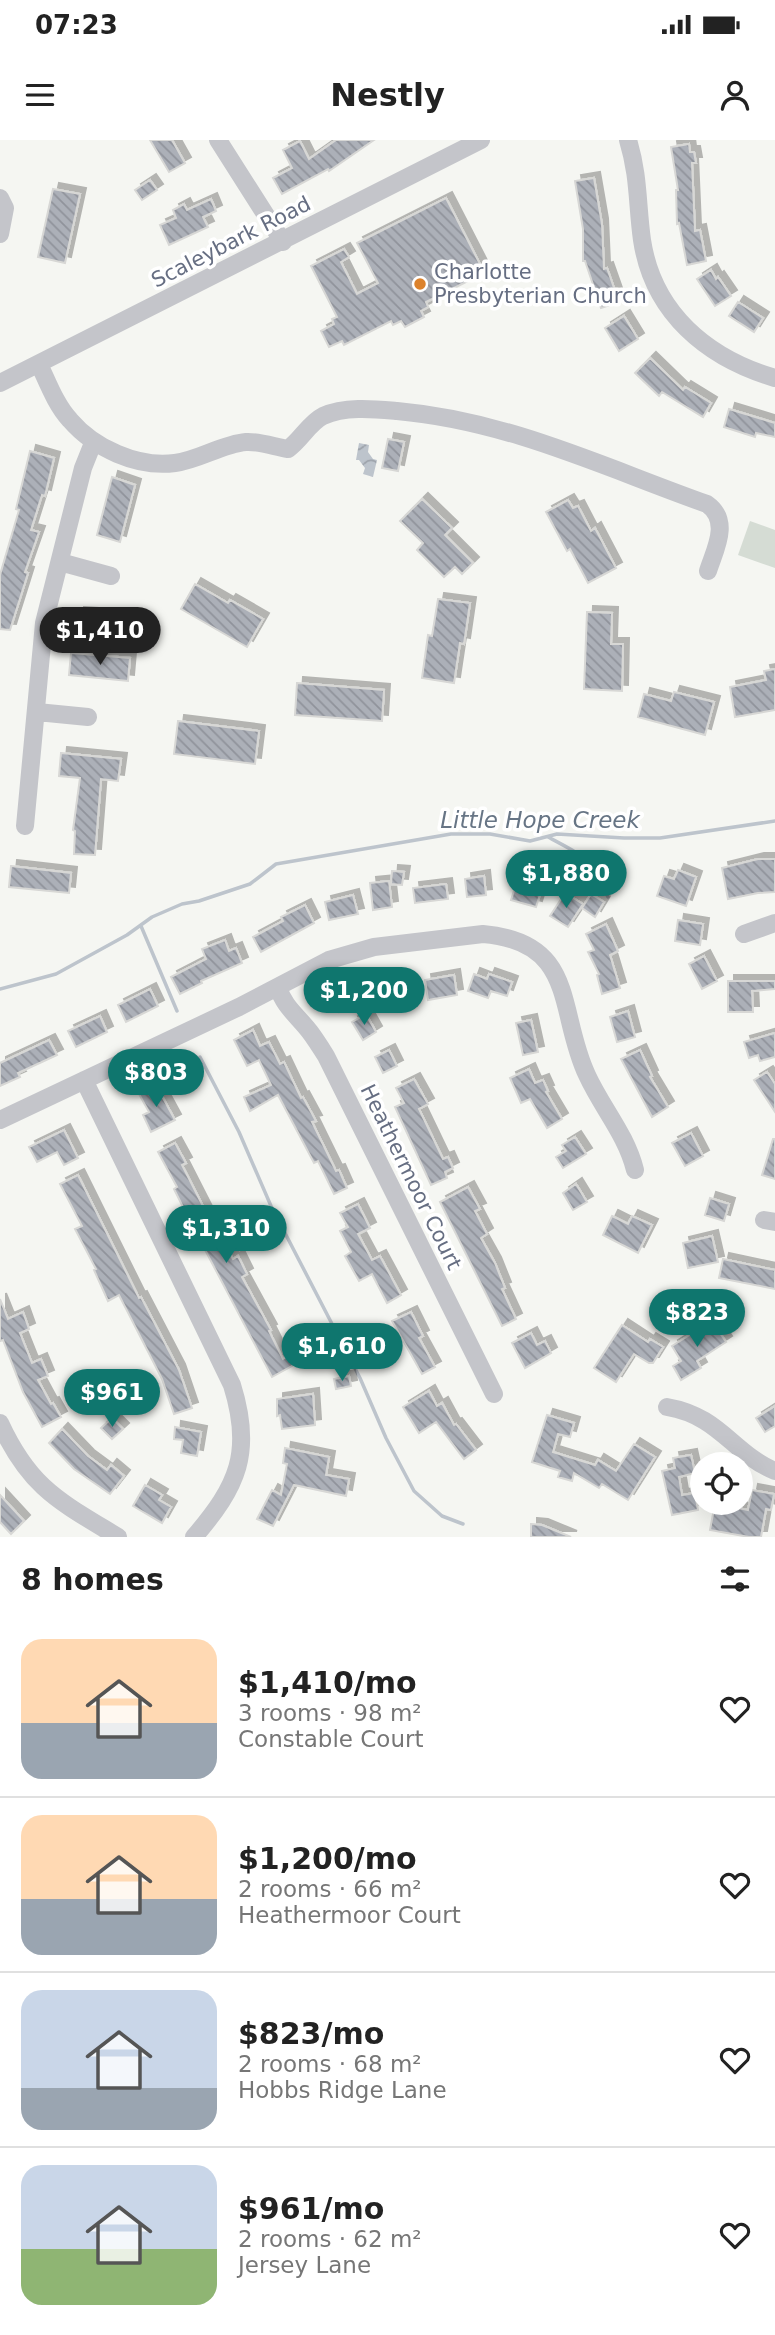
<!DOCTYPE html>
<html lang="en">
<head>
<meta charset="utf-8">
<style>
	body { margin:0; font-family:"DejaVu Sans",sans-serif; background:#f2f2f2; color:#222; height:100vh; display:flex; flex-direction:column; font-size:26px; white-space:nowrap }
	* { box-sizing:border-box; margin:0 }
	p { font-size:23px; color:#767676 }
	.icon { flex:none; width:38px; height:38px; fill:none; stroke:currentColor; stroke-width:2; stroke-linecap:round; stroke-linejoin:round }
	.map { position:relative; height:1397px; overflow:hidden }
	.side { display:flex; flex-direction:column; background:#fff; flex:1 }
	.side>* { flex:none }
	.controls { position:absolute; left:690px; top:1312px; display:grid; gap:14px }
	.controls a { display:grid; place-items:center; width:63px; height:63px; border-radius:50%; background:#fff; box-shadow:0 7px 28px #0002; font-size:35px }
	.price { position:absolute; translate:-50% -60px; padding:0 16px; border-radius:24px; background:#0f766e; color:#fff; font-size:23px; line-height:46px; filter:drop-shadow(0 2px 4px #0008) }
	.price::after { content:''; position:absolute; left:50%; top:42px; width:21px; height:16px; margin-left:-10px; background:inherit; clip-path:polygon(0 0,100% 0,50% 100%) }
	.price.selected { background:#222; color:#fff }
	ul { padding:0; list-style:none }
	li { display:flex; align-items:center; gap:21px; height:175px; padding:0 21px }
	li+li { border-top:2px solid #e0e0e0 }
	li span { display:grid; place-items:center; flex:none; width:196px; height:140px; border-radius:21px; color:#555 }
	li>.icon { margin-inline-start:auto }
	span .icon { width:84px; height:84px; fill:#fffc; stroke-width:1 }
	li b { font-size:30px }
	h2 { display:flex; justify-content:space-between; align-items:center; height:84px; padding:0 21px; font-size:30px }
	.status { display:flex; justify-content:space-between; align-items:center; height:49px; padding:0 35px; background:#fff; direction:ltr }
	.status svg { height:19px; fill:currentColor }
	header { display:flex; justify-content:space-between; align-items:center; height:91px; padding:0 21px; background:#fff; font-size:32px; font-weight:700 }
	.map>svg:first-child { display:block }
	.garden { fill:#d5dcd4 }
	.water { fill:url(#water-waves) }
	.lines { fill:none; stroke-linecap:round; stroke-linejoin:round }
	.stream { stroke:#bdc4cc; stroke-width:3.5 }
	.building { fill:url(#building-back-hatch); stroke:#d7d7d5; stroke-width:2; filter:url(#shadow) }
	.minor { stroke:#c4c5ca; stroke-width:18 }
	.poi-dot { fill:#dc822c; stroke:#fff; stroke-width:2.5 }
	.labels { text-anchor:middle; stroke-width:7; stroke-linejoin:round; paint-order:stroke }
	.street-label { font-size:21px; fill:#666e82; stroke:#fff }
	.poi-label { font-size:21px; fill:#666e82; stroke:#fff; text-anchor:start }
	.water-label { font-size:23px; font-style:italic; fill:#677585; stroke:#fff }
</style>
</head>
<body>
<div class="status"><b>07:23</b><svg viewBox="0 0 49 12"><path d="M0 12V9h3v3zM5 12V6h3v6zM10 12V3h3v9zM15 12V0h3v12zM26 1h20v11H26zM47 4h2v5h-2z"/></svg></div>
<header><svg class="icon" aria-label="menu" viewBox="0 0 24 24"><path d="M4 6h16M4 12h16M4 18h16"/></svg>Nestly<svg class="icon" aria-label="person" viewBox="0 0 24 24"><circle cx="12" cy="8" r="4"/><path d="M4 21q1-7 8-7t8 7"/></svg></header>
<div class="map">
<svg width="775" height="1397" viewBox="0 0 775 1397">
	<defs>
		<pattern id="water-waves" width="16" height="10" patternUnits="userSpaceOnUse" patternTransform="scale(1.75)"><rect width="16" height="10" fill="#bdc4cc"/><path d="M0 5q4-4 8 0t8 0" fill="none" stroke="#9da3ab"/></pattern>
		<pattern id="building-back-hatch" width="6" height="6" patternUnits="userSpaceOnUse" patternTransform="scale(1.75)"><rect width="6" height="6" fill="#acb0b8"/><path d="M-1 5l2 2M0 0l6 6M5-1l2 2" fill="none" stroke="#90939b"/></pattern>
		<filter id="shadow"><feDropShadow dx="6" dy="-6" stdDeviation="0" flood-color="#0004"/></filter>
	</defs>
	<rect width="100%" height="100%" fill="#f5f6f2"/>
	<path class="garden" d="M750,381L775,390V428L738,415Z"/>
	<path class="water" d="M359,303L369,305L368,312L373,319L377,320L373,337L363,334L365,328L359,320H356Z"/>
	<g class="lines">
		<path class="stream" d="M548,697C584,716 590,718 608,757
			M141,786L177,871
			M0,849L56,834L127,795L152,777L182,764L199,761L250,744L276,724L451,694H490L530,701L557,694L624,698H660L775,681
			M200,917L239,992L271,1066L360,1238L386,1298L414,1351L442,1376L463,1384"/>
	</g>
	<path class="building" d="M150,0H172L185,23L169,32Z
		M336,0H374L329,31L328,29L282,54L273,38L292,28L283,10L300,1L309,19Z
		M689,4L690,12H694L696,23H692L695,91L700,90L706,121L687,125L679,83L677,84L676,50H678L671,7Z
		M594,38L602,84L604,129L607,128L619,162L601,168L585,121H583V89L575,41Z
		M150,40L157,50L142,60L135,50Z
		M53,49L80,54L65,123L38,117Z
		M446,58L482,128L470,135L472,139L426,162L428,167L421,171L424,177L405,187L401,181L393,185L391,181L344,205L342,201L329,207L321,191L334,184L332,179L337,177L311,126L344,109L349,117L341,122L357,154L378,143L357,103Z
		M211,59L216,71L203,77L208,87L169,105L160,85L176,78L173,70L184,64L187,70Z
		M711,130L716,139L718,137L731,156L715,166L697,139Z
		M738,162L763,178L754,192L729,176Z
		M624,176L638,199L619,211L605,188Z
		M650,218L683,250L685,247L711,263L703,277L662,252L659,256L635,233Z
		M729,269L775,283V297L756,293L755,297L724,287Z
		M388,299L404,302L398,331L382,328Z
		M30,311L54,318L45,356L42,355L31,390L39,392L25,432L28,433L23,449L10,490L0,489V435L19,370L16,369Z
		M112,337L135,345L120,402L97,395Z
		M422,359L452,388L445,395L473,423L462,434L455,427L444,437L417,410L423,403L400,381Z
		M568,360L573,368L578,366L591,391L595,388L616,428L588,443L570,409L567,411L546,372Z
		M195,444L228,463L230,460L263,479L247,507L181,469Z
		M438,459L470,463L464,504L460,503L454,543L422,538L428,495L432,496Z
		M587,472L612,473L611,504H623L622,551L584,549Z
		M78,473L138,477L135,499L76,495Z
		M71,513L130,518L128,541L69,535Z
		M775,529V570L735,577L730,547L766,540L764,531Z
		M297,543L384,550L382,581L295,575Z
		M674,552L714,562L705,595L638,577L644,554L671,561Z
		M178,581L259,591L255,624L174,614Z
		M61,613L121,619L118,641L101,639L95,715L74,714L75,691L73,690L80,638L59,636Z
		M758,719H775V752L758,753L728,759L722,728Z
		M11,726L71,733L69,753L9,747Z
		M678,730L696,737L686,766L657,756L664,736L674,739Z
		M392,731L404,732L402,745L391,744Z
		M484,736L486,755L467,757L465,739Z
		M389,741L392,767L373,770L370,743Z
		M517,741L542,748L536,767L511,760Z
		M446,744L448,759L415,763L413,748Z
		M565,753L583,764L568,787L550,776Z
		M591,754L604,762L595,777L582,768Z
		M353,755L358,774L329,780L325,762Z
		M305,765L314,783L261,812L253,797L283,781L281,777Z
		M678,780L703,784L700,805L675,801Z
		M606,784L618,811L610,815L620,848L602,854L597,835L599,834L588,812L594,810L586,794Z
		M225,800L229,811L236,808L242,823L201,841L202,843L180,854L171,837L206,819L202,809Z
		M704,816L717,841L702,849L689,824Z
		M474,834L487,839L489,834L512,842L507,856L491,851L488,858L468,851Z
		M454,835L457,855L428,860L425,840Z
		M728,841H775V849L752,851L753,872H728Z
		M342,842L346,848L352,844L360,854L339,872L325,856Z
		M150,849L158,866L126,882L118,865Z
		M628,871L635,897L617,902L610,877Z
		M366,874L376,892L363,900L352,882Z
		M100,876L107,892L76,907L68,891Z
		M531,880L538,912L523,915L516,883Z
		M253,890L260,906L269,902L280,924L284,922L301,958L303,957L316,981L312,982L336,1031L339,1030L347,1048L334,1054L318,1021L314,1023L278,955L250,971L244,957L271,945L259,920L247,926L234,900Z
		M775,893V917L760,921L758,915L749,918L744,902Z
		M49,900L57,915L18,933L20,937L0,946V923Z
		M389,910L397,926L383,933L375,917Z
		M640,910L652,936L650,937L668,967L652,977L621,919Z
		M529,929L535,943L543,940L548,951L546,952L562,979L547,988L530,959L521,963L510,938Z
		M767,932L775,944V972L754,940Z
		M414,939L428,964L419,969L443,1019L448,1017L453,1028L445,1032L447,1038L431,1045L395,967L404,963L396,948Z
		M156,945L175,980L151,992L143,975L149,972L139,954Z
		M64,990L78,1018L64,1025L57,1012L37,1022L29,1007Z
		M691,993L703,1016L685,1026L672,1003Z
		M575,997L586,1014L563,1028L556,1017L566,1011L562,1005Z
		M773,999H775V1039L762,1035Z
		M175,1003L186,1023L182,1025L209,1078L233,1119L238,1116L247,1134L242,1137L271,1190L269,1191L283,1219L294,1213L299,1222L272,1237L193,1087L174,1049L177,1047L158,1012Z
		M78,1035L139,1158L141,1157L179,1230L192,1268L174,1274L162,1239L119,1155L108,1161L94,1130L96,1129L75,1089L82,1086L60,1044Z
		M576,1044L587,1062L573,1070L563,1053Z
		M468,1047L480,1069L475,1071L487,1094L481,1098L495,1123L505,1148L502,1149L516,1179L502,1186L440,1062Z
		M710,1058L729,1064L724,1081L705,1075Z
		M358,1064L370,1088L358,1094L372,1120L380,1116L401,1155L387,1163L372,1134L359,1141L345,1116L351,1112L340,1091L348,1087L340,1073Z
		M612,1076L628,1084L632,1076L652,1085L638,1113L603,1095Z
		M712,1096L718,1122L688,1128L683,1103Z
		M723,1119L775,1130V1149L719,1138Z
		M0,1159L8,1179L23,1172L29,1189L20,1193L32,1223L41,1219L48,1236L38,1240L51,1264L53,1263L61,1277L42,1287L23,1252L3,1200L0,1201Z
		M411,1172L423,1196L419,1198L435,1227L422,1234L392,1181Z
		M712,1181L726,1202L697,1221L701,1228L681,1240L673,1226L681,1221L672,1206Z
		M622,1185L648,1202L650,1199L663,1207L653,1223H649L634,1214L616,1242L594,1228Z
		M531,1193L537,1205L545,1201L551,1213L525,1228L512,1203Z
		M349,1236L351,1246L336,1249L334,1239Z
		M99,1237L108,1254L89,1262L81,1246Z
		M429,1251L437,1266L442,1263L454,1285L456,1284L476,1310L464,1319L436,1282L419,1293L403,1267Z
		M313,1254L315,1285L282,1289L280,1275L277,1276V1259Z
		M775,1266V1286L765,1292L756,1278Z
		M547,1275L574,1283L570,1297L558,1294L553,1312L595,1325L598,1320L616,1331L634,1304L655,1317L628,1360L602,1344L599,1348L574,1333L572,1341L558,1337L560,1331L532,1322Z
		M112,1278L123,1289L112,1299L101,1288Z
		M175,1287L201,1292L197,1316L181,1313L183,1300L174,1299Z
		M62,1289L88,1316L107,1330L111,1325L124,1336L110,1354L74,1329L49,1303Z
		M285,1308L329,1317L326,1335L349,1339L346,1356L294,1345L273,1386L257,1379L272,1350L281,1355L287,1324L283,1323Z
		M691,1315L695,1333L679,1337L682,1355L695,1353L698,1370L672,1375L662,1331L675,1328L673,1318Z
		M145,1345L162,1355L159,1360L171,1367L162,1383L133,1366Z
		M752,1350L774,1354L771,1370L766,1369L761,1397H749L710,1390L715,1363L748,1370Z
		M0,1355L24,1381L11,1394L0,1382Z
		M531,1384L542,1385L571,1397H531Z"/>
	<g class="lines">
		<path class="minor" d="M218,0L283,102
			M628,0C639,36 637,64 642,100C653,173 707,218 775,238
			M0,58L5,68L0,94
			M39,224C48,243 56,265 70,280C94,308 137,328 175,323C199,320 222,304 246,302C259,301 275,307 288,309C301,300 309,283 323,276C345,266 374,269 397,271C509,281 603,327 707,364C731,381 715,409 708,431
			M0,243L481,0
			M60,422L111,436
			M37,572L88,577
			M25,686L44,483L83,328L93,303
			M744,794L775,783
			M278,847C284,867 298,876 310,892C316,900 321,908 326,916L494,1254
			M84,940L232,1245C253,1312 238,1346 194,1397
			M0,980L239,867L329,820L374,807L483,794C578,802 557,872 587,935C602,968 626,994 635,1030
			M764,1080L775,1082
			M667,1267C720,1276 732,1313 775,1331
			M0,1283C30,1348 59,1361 118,1397"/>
	</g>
	<circle class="poi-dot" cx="420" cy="144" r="7"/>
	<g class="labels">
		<g class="street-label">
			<text transform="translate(231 102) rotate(-27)" y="7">Scaleybark Road</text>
			<text transform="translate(411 1037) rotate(64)" y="7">Heathermoor Court</text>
		</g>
		<g class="poi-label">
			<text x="434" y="139">Charlotte<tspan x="434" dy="24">Presbyterian Church</tspan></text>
		</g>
		<g class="water-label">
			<text x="540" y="688">Little Hope Creek</text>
		</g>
	</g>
</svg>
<div class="controls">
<a><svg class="icon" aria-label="locate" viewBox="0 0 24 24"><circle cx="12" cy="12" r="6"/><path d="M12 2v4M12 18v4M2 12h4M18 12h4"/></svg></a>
</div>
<b class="price selected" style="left:100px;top:527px">$1,410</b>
<b class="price" style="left:566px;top:770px">$1,880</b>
<b class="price" style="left:364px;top:887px">$1,200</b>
<b class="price" style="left:156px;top:969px">$803</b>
<b class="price" style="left:226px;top:1125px">$1,310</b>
<b class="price" style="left:697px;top:1209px">$823</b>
<b class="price" style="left:342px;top:1243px">$1,610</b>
<b class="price" style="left:112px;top:1289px">$961</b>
</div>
<section class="side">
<h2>8 homes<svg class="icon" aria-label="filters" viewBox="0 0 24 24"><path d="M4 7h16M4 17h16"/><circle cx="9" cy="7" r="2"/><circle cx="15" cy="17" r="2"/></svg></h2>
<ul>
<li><span style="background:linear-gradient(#ffd9b3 60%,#9aa5b1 0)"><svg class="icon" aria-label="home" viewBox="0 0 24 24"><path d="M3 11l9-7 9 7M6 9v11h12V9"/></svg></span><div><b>$1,410/mo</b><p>3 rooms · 98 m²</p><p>Constable Court</p></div><svg class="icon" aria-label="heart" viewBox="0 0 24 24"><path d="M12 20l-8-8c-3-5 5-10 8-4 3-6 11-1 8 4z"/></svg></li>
<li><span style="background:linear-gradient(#ffd9b3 60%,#9aa5b1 0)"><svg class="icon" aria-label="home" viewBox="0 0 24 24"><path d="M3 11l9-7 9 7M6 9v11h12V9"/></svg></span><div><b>$1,200/mo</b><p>2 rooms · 66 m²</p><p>Heathermoor Court</p></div><svg class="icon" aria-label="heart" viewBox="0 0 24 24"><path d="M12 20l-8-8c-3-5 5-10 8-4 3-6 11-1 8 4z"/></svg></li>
<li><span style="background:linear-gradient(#c9d6e8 70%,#9aa5b1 0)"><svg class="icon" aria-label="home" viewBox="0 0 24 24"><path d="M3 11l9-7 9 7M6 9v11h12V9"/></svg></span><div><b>$823/mo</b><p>2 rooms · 68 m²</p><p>Hobbs Ridge Lane</p></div><svg class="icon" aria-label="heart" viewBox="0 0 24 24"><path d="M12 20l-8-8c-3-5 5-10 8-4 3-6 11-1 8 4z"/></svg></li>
<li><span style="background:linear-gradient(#c9d6e8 60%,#8fb573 0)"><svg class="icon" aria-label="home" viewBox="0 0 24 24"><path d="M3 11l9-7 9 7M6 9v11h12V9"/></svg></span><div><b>$961/mo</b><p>2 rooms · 62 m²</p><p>Jersey Lane</p></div><svg class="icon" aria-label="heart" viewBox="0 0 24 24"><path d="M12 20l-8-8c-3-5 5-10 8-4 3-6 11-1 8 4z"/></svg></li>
</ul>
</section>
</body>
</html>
